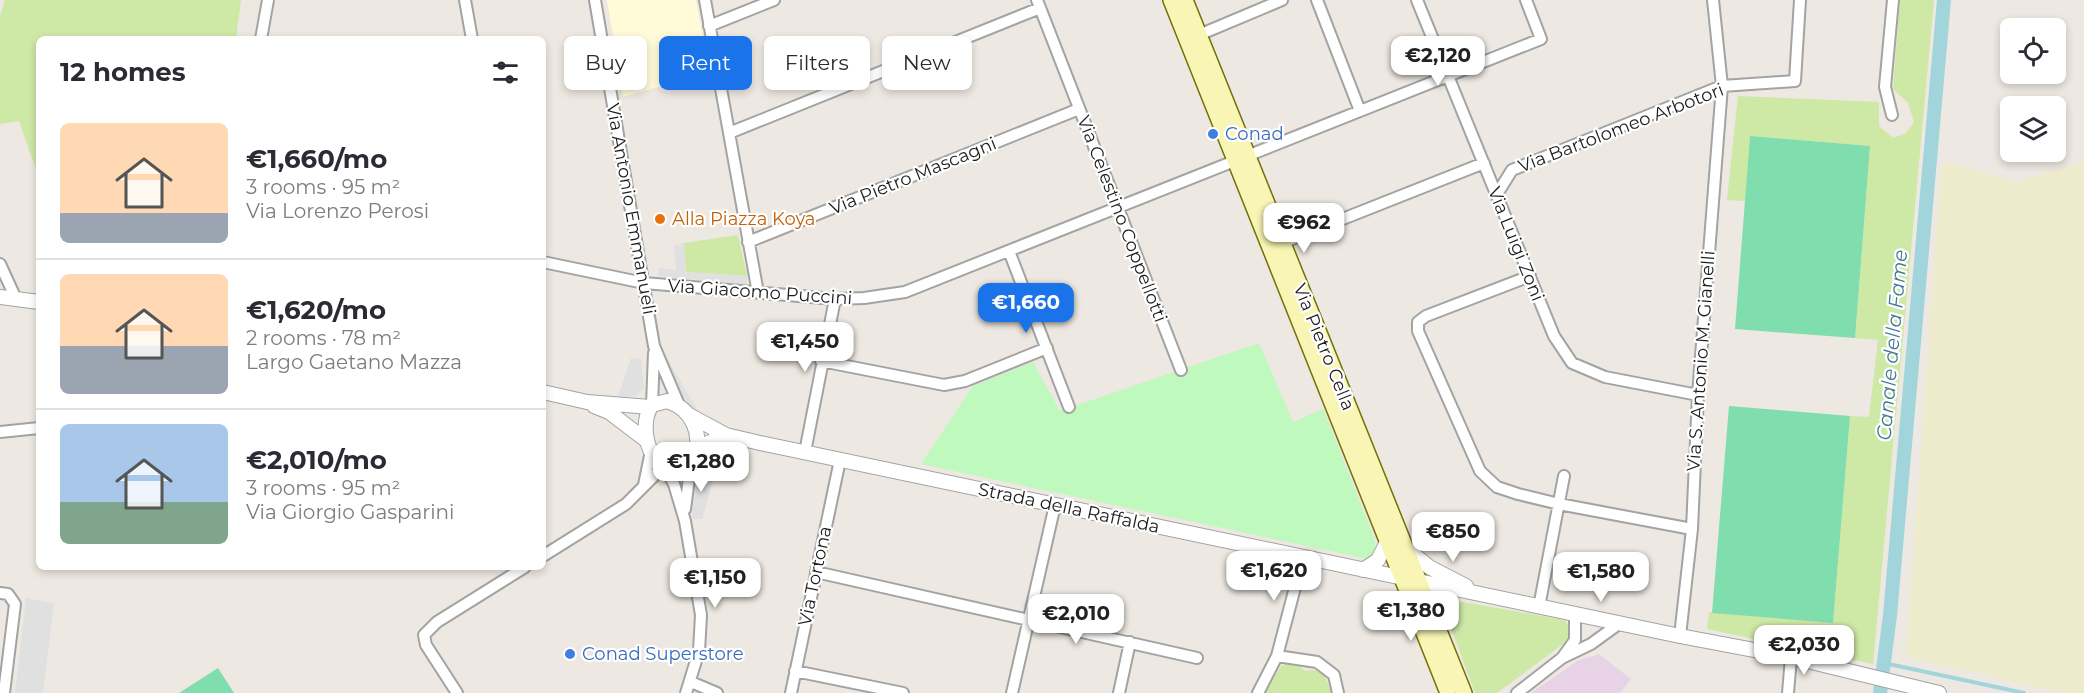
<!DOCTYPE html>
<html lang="en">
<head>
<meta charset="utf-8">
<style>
	body { margin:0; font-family:Montserrat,sans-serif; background:#f2f2f3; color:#2b2b33; height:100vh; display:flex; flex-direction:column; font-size:22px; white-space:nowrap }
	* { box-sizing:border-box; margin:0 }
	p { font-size:20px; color:#7c7c81 }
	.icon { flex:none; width:33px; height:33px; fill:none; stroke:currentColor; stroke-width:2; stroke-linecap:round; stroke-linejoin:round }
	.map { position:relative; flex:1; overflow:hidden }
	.panel { position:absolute; left:36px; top:36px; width:510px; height:534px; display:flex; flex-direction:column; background:#fff; border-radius:9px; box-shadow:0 3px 9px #0003 }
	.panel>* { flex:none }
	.hud { position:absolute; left:564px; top:36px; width:570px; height:54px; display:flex; gap:12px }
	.buttons { position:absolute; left:2000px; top:18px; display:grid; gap:12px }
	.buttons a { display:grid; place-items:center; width:66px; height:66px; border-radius:9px; background:#fff; box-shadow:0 3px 9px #0003; font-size:30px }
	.price { position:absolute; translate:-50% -51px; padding:0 14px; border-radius:12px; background:#fff; color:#222; font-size:20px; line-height:39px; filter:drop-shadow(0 2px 3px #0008) }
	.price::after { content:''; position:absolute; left:50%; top:36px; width:18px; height:14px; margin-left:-9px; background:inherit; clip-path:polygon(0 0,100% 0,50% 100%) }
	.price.current { background:#1a73e8; color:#fff }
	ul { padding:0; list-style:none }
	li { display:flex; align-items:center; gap:18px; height:150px; padding:0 24px }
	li+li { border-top:2px solid #e1e1e2 }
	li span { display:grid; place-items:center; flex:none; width:168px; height:120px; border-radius:9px; color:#555 }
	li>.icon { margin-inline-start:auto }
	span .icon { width:72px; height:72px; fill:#fffc; stroke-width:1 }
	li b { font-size:26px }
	h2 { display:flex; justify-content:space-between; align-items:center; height:72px; padding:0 24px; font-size:26px }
	.pill { padding:0 21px; border-radius:9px; background:#fff; box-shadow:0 3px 9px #0003; font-size:21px; line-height:54px }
	.pill.current { background:#1a73e8; color:#fff }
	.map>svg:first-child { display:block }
	.industrial { fill:#e7d3e5 }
	.education { fill:#fffbd9 }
	.farmland { fill:#edebcc }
	.grass { fill:#cee8a6 }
	.park { fill:#bff9bd }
	.pitch { fill:#7fddae }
	.parking { fill:#e0e0e0 }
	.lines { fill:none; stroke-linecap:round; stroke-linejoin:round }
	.stream { stroke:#a1d5db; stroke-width:4 }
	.canal { stroke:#a1d5db; stroke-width:14 }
	.minor-casing { stroke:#a3a3a3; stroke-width:14 }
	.tertiary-casing { stroke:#a3a3a3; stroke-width:16 }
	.secondary-casing { stroke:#717105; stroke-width:18 }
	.minor { stroke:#fff; stroke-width:10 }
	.tertiary { stroke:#fff; stroke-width:14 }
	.secondary { stroke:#f9f5b4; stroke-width:15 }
	.shop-dot { fill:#3f7fe0; stroke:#fff; stroke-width:2 }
	.food-dot { fill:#e8710a; stroke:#fff; stroke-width:2 }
	.labels { text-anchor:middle; stroke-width:4.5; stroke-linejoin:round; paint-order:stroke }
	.street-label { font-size:18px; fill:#1c1c1c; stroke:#fff }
	.shop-label { font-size:18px; fill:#366cbe; stroke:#fff; text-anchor:start }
	.food-label { font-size:18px; fill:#c56008; stroke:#fff; text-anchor:start }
	.water-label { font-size:20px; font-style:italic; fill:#43789b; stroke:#fff }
</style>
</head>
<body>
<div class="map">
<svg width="2084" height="693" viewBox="0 0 2084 693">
	<rect width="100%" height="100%" fill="#ede8e1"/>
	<path class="industrial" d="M1599,654L1631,679L1620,693H1531L1577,661Z"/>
	<path class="education" d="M607,0H696L710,72L623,97Z"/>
	<path class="farmland" d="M1947,162L2015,182L2084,162V693H2064L1906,657L1941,169Z"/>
	<path class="grass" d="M5,0H241L236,39H39V178L19,121L0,124V16Z
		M1900,0H1934L1873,664L1707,629L1709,612L1833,623L1850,416L1869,417L1878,340L1855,338L1870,146L1750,136L1745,201L1727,200L1738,96L1879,102V126L1893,138L1906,133L1914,122L1908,103L1893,89Z
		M738,235L747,276L686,272L684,243Z
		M1440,598L1565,620L1570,630L1567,641L1497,693H1475Z
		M1287,663H1295L1305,671L1315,670L1324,674L1332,693H1264L1281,666Z"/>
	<path class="park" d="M1259,343L1293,422L1323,409L1374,538L1376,551L1368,559L921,464L973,386L1033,362L1060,411Z"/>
	<path class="pitch" d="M1750,136L1870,146L1855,338L1735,329Z
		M1729,406L1850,416L1833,623L1712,613Z
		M218,668L234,693H178H179Z"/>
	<path class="parking" d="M684,243L686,272L747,276V285L658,276L659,268L676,270L674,246Z
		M665,355L702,418L683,404L668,377Z
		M631,358L641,359L644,388L637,396L618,397Z
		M724,444L702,519H693L691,508L696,479L703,461L714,447Z
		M26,598L54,603L43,693H15Z"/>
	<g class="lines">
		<path class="stream" d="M1884,663L2024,693"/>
		<path class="canal" d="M1880,693L1890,615L1944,0"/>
		<g class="minor-casing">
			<path id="minor" d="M465,0L472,39
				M595,0L654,346L679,405
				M705,0L758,293
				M1037,0L1181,370
				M1317,0L1360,111
				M1417,0L1554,336L1572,363L1605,377L1698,395
				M709,26L774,0
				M1194,37L1282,0
				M261,39L268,0
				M1892,115L1885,87L1893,0
				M729,133L1040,8
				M1497,194L1512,170L1722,86L1795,81L1800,0
				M748,242L1079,109
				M1282,243L1484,163
				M1009,251L1069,407
				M543,262L644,283L835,299L864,298L905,292L1541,39L1526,0
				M0,264L16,299
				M1530,276L1426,316L1418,322V331L1480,471L1497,487L1518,494L1559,504L1692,529
				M821,361L944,385L965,381L1047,348
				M652,405L654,353
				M0,432L39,428
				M805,452L835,299
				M666,470L674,484L685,521L701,615L699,651L686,693
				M644,485L651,451
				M685,509L691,463
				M543,556L626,504L663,467
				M816,572L1197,658
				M0,593L8,594L15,604L4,693
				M1539,607L1564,476
				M1680,636L1692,529L1698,395L1722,86L1713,0
				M1277,656L1317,662L1334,675L1338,693
				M1562,658L1575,640V614
				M795,671L903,693
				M691,682L717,693
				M457,693L426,645L424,635L437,622L525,567
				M791,693L840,460
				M1012,693L1055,505
				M1119,693L1130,642
				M1258,693L1277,656L1303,557
				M1517,693L1562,658L1591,644L1620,623
				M1788,693L1791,657"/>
		</g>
		<g class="tertiary-casing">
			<path id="tertiary" d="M0,297L39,302
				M543,392L587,402L650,407
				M667,401C693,409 703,435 694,459C663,498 632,433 652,405Z
				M594,406L609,412L647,441
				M689,415L726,435L760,443L1680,636L1791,657L1939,693
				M697,448L726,435
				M1406,548L1429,567L1466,586
				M1363,570L1378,560L1389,538"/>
		</g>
		<g class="secondary-casing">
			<path id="secondary" d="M1171,0L1448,693
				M1185,0L1464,693"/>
		</g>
		<use href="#minor" class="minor"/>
		<use href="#tertiary" class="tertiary"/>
		<use href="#secondary" class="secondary"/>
	</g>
	<g class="shop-dot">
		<circle cx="1213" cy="134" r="6"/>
		<circle cx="570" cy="654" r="6"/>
	</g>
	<circle class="food-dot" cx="660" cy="219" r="6"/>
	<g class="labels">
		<g class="street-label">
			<text transform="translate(1621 128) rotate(-21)" y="6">Via Bartolomeo Arbotori</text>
			<text transform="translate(913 176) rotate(-22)" y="6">Via Pietro Mascagni</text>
			<text transform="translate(631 209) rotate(80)" y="6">Via Antonio Emmanueli</text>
			<text transform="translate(1122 219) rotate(69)" y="6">Via Celestino Coppellotti</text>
			<text transform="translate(1516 244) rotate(68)" y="6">Via Luigi Zoni</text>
			<text transform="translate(760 292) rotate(4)" y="6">Via Giacomo Puccini</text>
			<text transform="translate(1324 347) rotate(68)" y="6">Via Pietro Cella</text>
			<text transform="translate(1701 361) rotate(-86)" y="6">Via S. Antonio M. Gianelli</text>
			<text transform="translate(1069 508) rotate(12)" y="6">Strada della Raffalda</text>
			<text transform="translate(815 576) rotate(-78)" y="6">Via Tortona</text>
		</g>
		<g class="shop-label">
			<text x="1225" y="140">Conad</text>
			<text x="582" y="660">Conad Superstore</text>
		</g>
		<g class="food-label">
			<text x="672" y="225">Alla Piazza Koya</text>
		</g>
		<g class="water-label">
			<text transform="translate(1892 345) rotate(-85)" y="7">Canale della Fame</text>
		</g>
	</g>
</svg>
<div class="buttons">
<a><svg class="icon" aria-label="locate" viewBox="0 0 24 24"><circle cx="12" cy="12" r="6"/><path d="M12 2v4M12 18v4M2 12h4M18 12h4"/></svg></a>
<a><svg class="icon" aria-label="layers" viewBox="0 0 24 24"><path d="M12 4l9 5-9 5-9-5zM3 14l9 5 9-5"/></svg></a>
</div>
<b class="price" style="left:1438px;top:87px">€2,120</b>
<b class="price" style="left:1304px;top:254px">€962</b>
<b class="price current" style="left:1026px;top:334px">€1,660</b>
<b class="price" style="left:805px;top:373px">€1,450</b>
<b class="price" style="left:701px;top:493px">€1,280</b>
<b class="price" style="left:1453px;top:563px">€850</b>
<b class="price" style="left:1274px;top:602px">€1,620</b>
<b class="price" style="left:1601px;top:603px">€1,580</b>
<b class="price" style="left:715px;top:609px">€1,150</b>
<b class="price" style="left:1411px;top:642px">€1,380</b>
<b class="price" style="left:1076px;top:645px">€2,010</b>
<b class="price" style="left:1804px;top:676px">€2,030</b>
<div class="hud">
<a class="pill">Buy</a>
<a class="pill current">Rent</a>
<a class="pill">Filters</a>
<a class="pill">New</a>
</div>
<section class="panel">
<h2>12 homes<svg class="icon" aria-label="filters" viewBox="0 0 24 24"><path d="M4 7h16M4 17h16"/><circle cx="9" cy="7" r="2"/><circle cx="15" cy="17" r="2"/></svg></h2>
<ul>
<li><span style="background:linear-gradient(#ffd9b3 75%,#9aa5b1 0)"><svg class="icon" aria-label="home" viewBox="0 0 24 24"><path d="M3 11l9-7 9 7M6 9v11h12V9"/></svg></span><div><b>€1,660/mo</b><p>3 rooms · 95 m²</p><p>Via Lorenzo Perosi</p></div></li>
<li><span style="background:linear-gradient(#ffd9b3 60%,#9aa5b1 0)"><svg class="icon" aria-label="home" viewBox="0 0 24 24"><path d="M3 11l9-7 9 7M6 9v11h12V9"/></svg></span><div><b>€1,620/mo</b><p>2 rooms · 78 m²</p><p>Largo Gaetano Mazza</p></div></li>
<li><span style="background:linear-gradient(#a9c7e8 65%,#7fa58c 0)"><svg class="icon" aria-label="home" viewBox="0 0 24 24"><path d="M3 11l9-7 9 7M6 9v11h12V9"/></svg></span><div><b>€2,010/mo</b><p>3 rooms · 95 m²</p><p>Via Giorgio Gasparini</p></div></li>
</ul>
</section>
</div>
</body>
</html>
